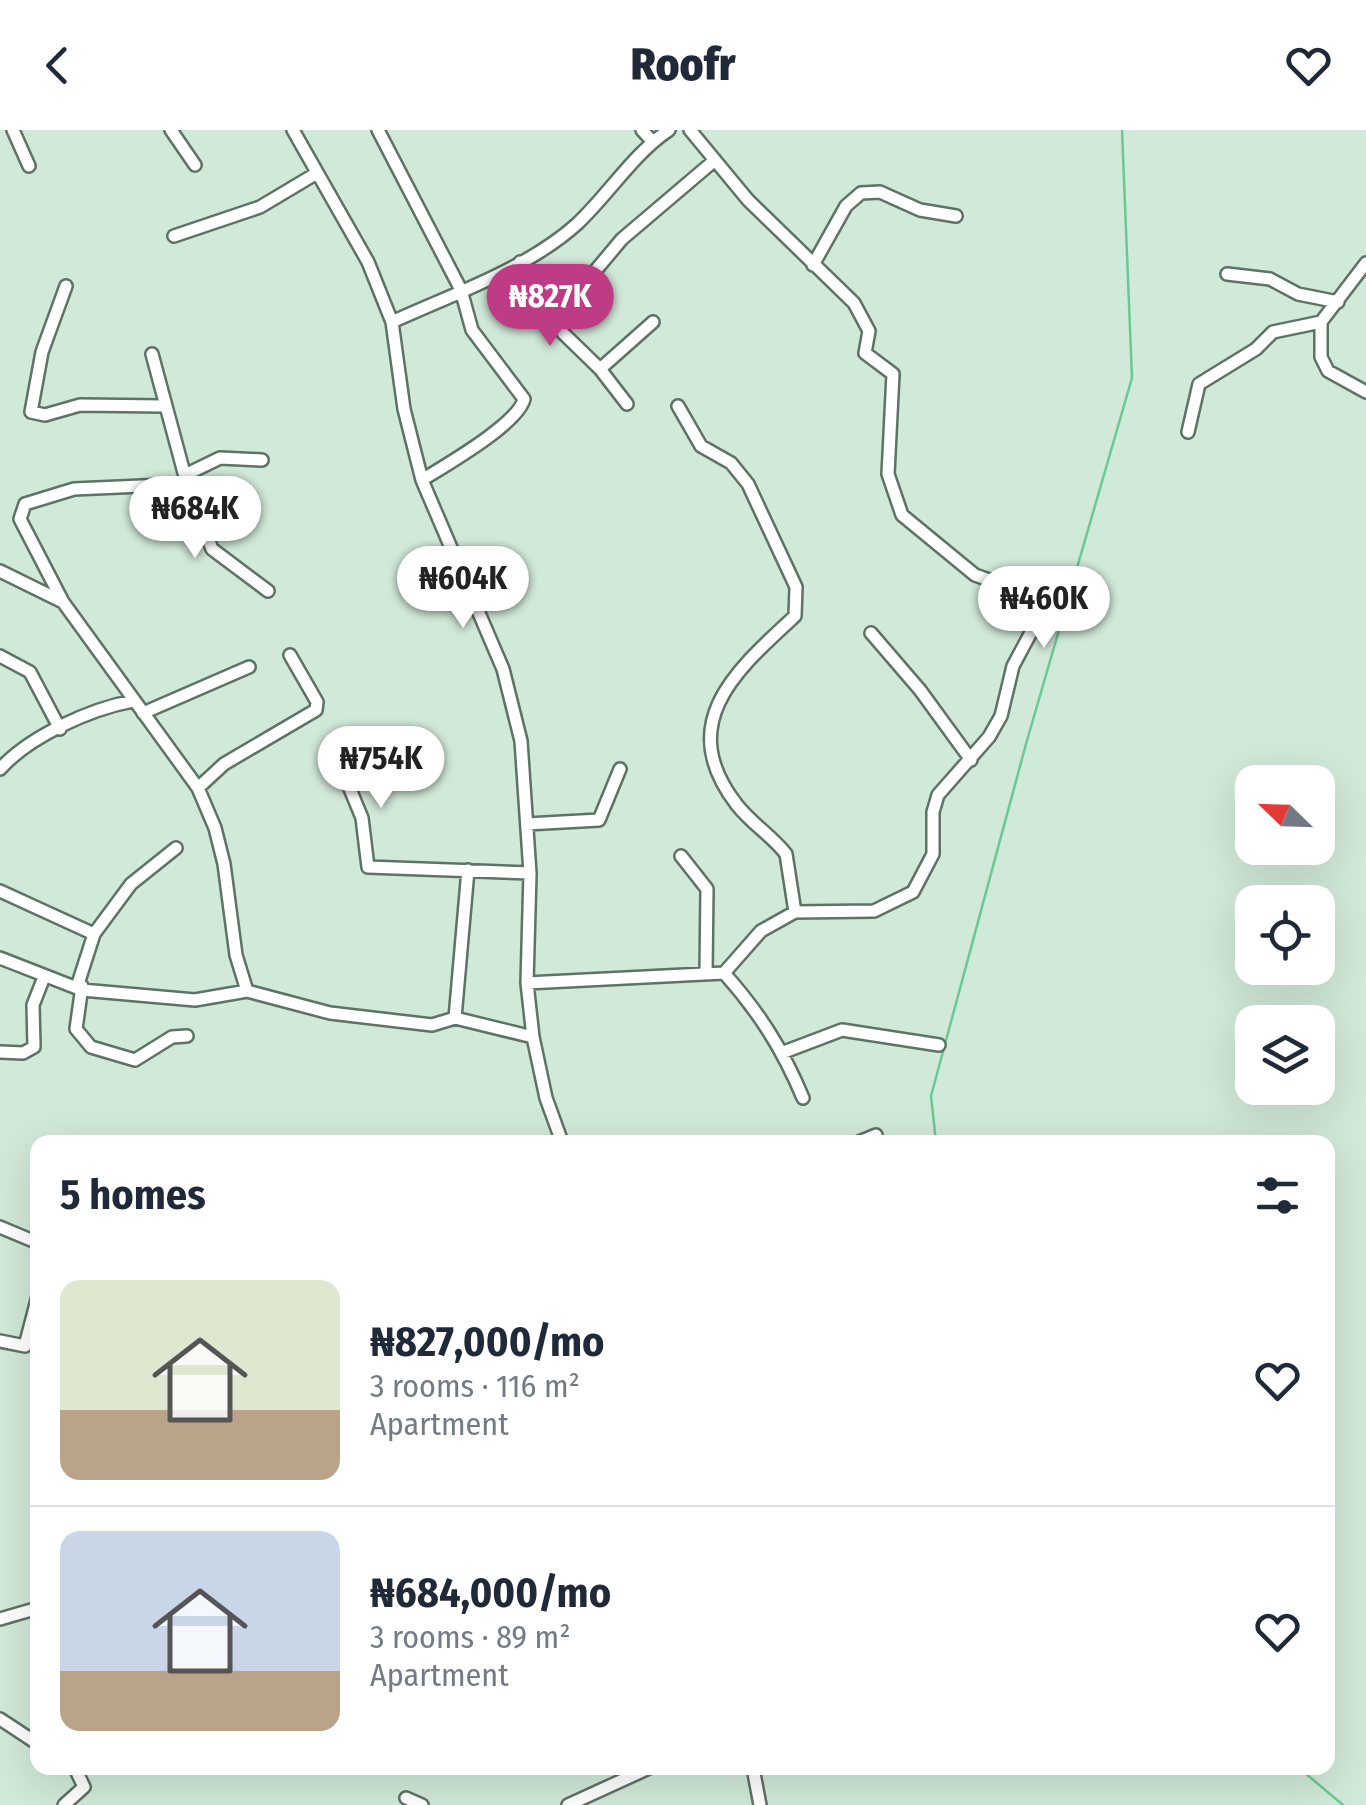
<!DOCTYPE html>
<html lang="en">
<head>
<meta charset="utf-8">
<style>
	body { margin:0; font-family:"Fira Sans Condensed",sans-serif; background:#f2f2f3; color:#1f2937; height:100vh; display:flex; flex-direction:column; font-size:38px; white-space:nowrap }
	* { box-sizing:border-box; margin:0 }
	p { font-size:32px; color:#747a83 }
	.icon { flex:none; width:55px; height:55px; fill:none; stroke:currentColor; stroke-width:2; stroke-linecap:round; stroke-linejoin:round }
	.map { position:relative; flex:1; overflow:hidden }
	.sheet { position:absolute; left:30px; top:1005px; width:1305px; height:640px; display:flex; flex-direction:column; background:#fff; border-radius:20px; box-shadow:0 10px 40px #0002 }
	.sheet>* { flex:none }
	.needle { width:65px; rotate:293deg }
	.tools { position:absolute; left:1235px; top:635px; display:grid; gap:20px }
	.tools a { display:grid; place-items:center; width:100px; height:100px; border-radius:20px; background:#fff; box-shadow:0 10px 40px #0002; font-size:50px }
	.price { position:absolute; translate:-50% -85px; padding:0 22px; border-radius:35px; background:#fff; color:#222; font-size:32px; line-height:65px; filter:drop-shadow(0 2px 5px #0008) }
	.price::after { content:''; position:absolute; left:50%; top:60px; width:30px; height:22px; margin-left:-15px; background:inherit; clip-path:polygon(0 0,100% 0,50% 100%) }
	.price.on { background:#be3c85; color:#fff }
	ul { padding:0; list-style:none }
	li { display:flex; align-items:center; gap:30px; height:250px; padding:0 30px }
	li+li { border-top:2px solid #e0e1e3 }
	li span { display:grid; place-items:center; flex:none; width:280px; height:200px; border-radius:20px; color:#555 }
	li>.icon { margin-inline-start:auto }
	span .icon { width:120px; height:120px; fill:#fffc; stroke-width:1 }
	li b { font-size:42px }
	h2 { display:flex; justify-content:space-between; align-items:center; height:120px; padding:0 30px; font-size:42px }
	header { display:flex; justify-content:space-between; align-items:center; height:130px; padding:0 30px; background:#fff; font-size:45px; font-weight:800 }
	.map>svg:first-child { display:block }
	.lines { fill:none; stroke-linecap:round; stroke-linejoin:round }
	.stream { stroke:#69c992; stroke-width:2.5 }
	.minor-casing { stroke:#5d7365; stroke-width:16 }
	.minor { stroke:#fff; stroke-width:11 }
</style>
</head>
<body>
<header><svg class="icon" aria-label="back" viewBox="0 0 24 24"><path d="M15 5l-7 7 7 7"/></svg>Roofr<svg class="icon" aria-label="heart" viewBox="0 0 24 24"><path d="M12 20l-8-8c-3-5 5-10 8-4 3-6 11-1 8 4z"/></svg></header>
<div class="map">
<svg width="1366" height="1675" viewBox="0 0 1366 1675">
	<rect width="100%" height="100%" fill="#d1e9d9"/>
	<g class="lines">
		<path class="stream" d="M936,1012L931,966L1026,614L1132,248L1122,0
			M1299,1638L1343,1675"/>
		<g class="minor-casing">
			<path id="minor" d="M13,0L29,36
				M171,0L195,35
				M293,0L368,132L392,192L404,279L422,350L503,539L521,611L530,743L527,853L533,907L546,968L562,1012
				M378,0L461,160L472,200L524,269C518,294 446,335 422,350
				M642,0L652,11
				M690,0L748,70L854,173L869,201L865,223L893,244L888,344L902,385L975,445L1031,465L1043,480L1013,536L1001,586L989,607L938,665L933,682V724L913,762L874,781L795,782L761,801L724,843
				M174,106L260,77L317,43
				M520,132L563,203L600,239L627,274
				M813,135L846,76L861,63L880,62L920,80L956,86
				M596,140L622,109L715,30
				M1227,144L1270,149L1298,164L1338,172
				M66,156L42,222L31,282L45,285L80,275L163,276
				M392,192C453,164 527,139 577,94C609,64 633,24 669,0
				M1321,192V227L1328,241L1366,262
				M600,239L653,192
				M678,276L701,316L731,333L748,354L796,457L795,486C735,541 674,594 737,675C752,694 772,706 786,724L795,782
				M1188,302L1199,254L1256,219L1273,202L1321,192L1366,133
				M185,345L220,328L262,330
				M187,354L212,419L268,461
				M0,441L63,472L198,658L215,698L224,734L236,825L247,861
				M63,472L20,389L25,374L74,359L187,354L152,224
				M871,503L920,560L971,630
				M0,526L30,542L60,599
				M143,583L249,537
				M341,637L362,688L368,737L530,743
				M0,639C30,606 90,579 133,571
				M198,658L224,634L316,580L317,572L290,525
				M527,694L599,690L620,639
				M681,726L707,759L706,843
				M0,761L94,804
				M0,828L82,860L195,870L247,861L330,883L432,895L455,888L533,907
				M527,853L724,843C759,882 783,920 803,968
				M82,856L76,899L91,917L135,930L172,907L187,906
				M77,857L94,804L131,754L176,718
				M455,888L468,740
				M0,922L23,923L34,917L33,875L44,847
				M784,922L842,900L939,915
				M859,1012L876,1005
				M0,1097L38,1113
				M0,1211L25,1216L38,1166
				M0,1489L38,1478
				M0,1589L38,1614
				M753,1638L760,1675
				M406,1668L422,1675
				M64,1675L84,1657L75,1638
				M568,1675L649,1638"/>
		</g>
		<use href="#minor" class="minor"/>
	</g>
</svg>
<div class="tools">
<a><svg class="needle" viewBox="-14 -14 28 28"><path d="M0-13l5 13h-10z" fill="#e53935"/><path d="M0 13l5-13h-10z" fill="#747a83"/></svg></a>
<a><svg class="icon" aria-label="locate" viewBox="0 0 24 24"><circle cx="12" cy="12" r="6"/><path d="M12 2v4M12 18v4M2 12h4M18 12h4"/></svg></a>
<a><svg class="icon" aria-label="layers" viewBox="0 0 24 24"><path d="M12 4l9 5-9 5-9-5zM3 14l9 5 9-5"/></svg></a>
</div>
<b class="price on" style="left:550px;top:219px">₦827K</b>
<b class="price" style="left:195px;top:431px">₦684K</b>
<b class="price" style="left:463px;top:501px">₦604K</b>
<b class="price" style="left:1044px;top:521px">₦460K</b>
<b class="price" style="left:381px;top:681px">₦754K</b>
<section class="sheet">
<h2>5 homes<svg class="icon" aria-label="filters" viewBox="0 0 24 24"><path d="M4 7h16M4 17h16"/><circle cx="9" cy="7" r="2"/><circle cx="15" cy="17" r="2"/></svg></h2>
<ul>
<li><span style="background:linear-gradient(#dfe7d0 65%,#b9a48a 0)"><svg class="icon" aria-label="home" viewBox="0 0 24 24"><path d="M3 11l9-7 9 7M6 9v11h12V9"/></svg></span><div><b>₦827,000/mo</b><p>3 rooms · 116 m²</p><p>Apartment</p></div><svg class="icon" aria-label="heart" viewBox="0 0 24 24"><path d="M12 20l-8-8c-3-5 5-10 8-4 3-6 11-1 8 4z"/></svg></li>
<li><span style="background:linear-gradient(#c9d6e8 70%,#b9a48a 0)"><svg class="icon" aria-label="home" viewBox="0 0 24 24"><path d="M3 11l9-7 9 7M6 9v11h12V9"/></svg></span><div><b>₦684,000/mo</b><p>3 rooms · 89 m²</p><p>Apartment</p></div><svg class="icon" aria-label="heart" viewBox="0 0 24 24"><path d="M12 20l-8-8c-3-5 5-10 8-4 3-6 11-1 8 4z"/></svg></li>
</ul>
</section>
</div>
</body>
</html>
